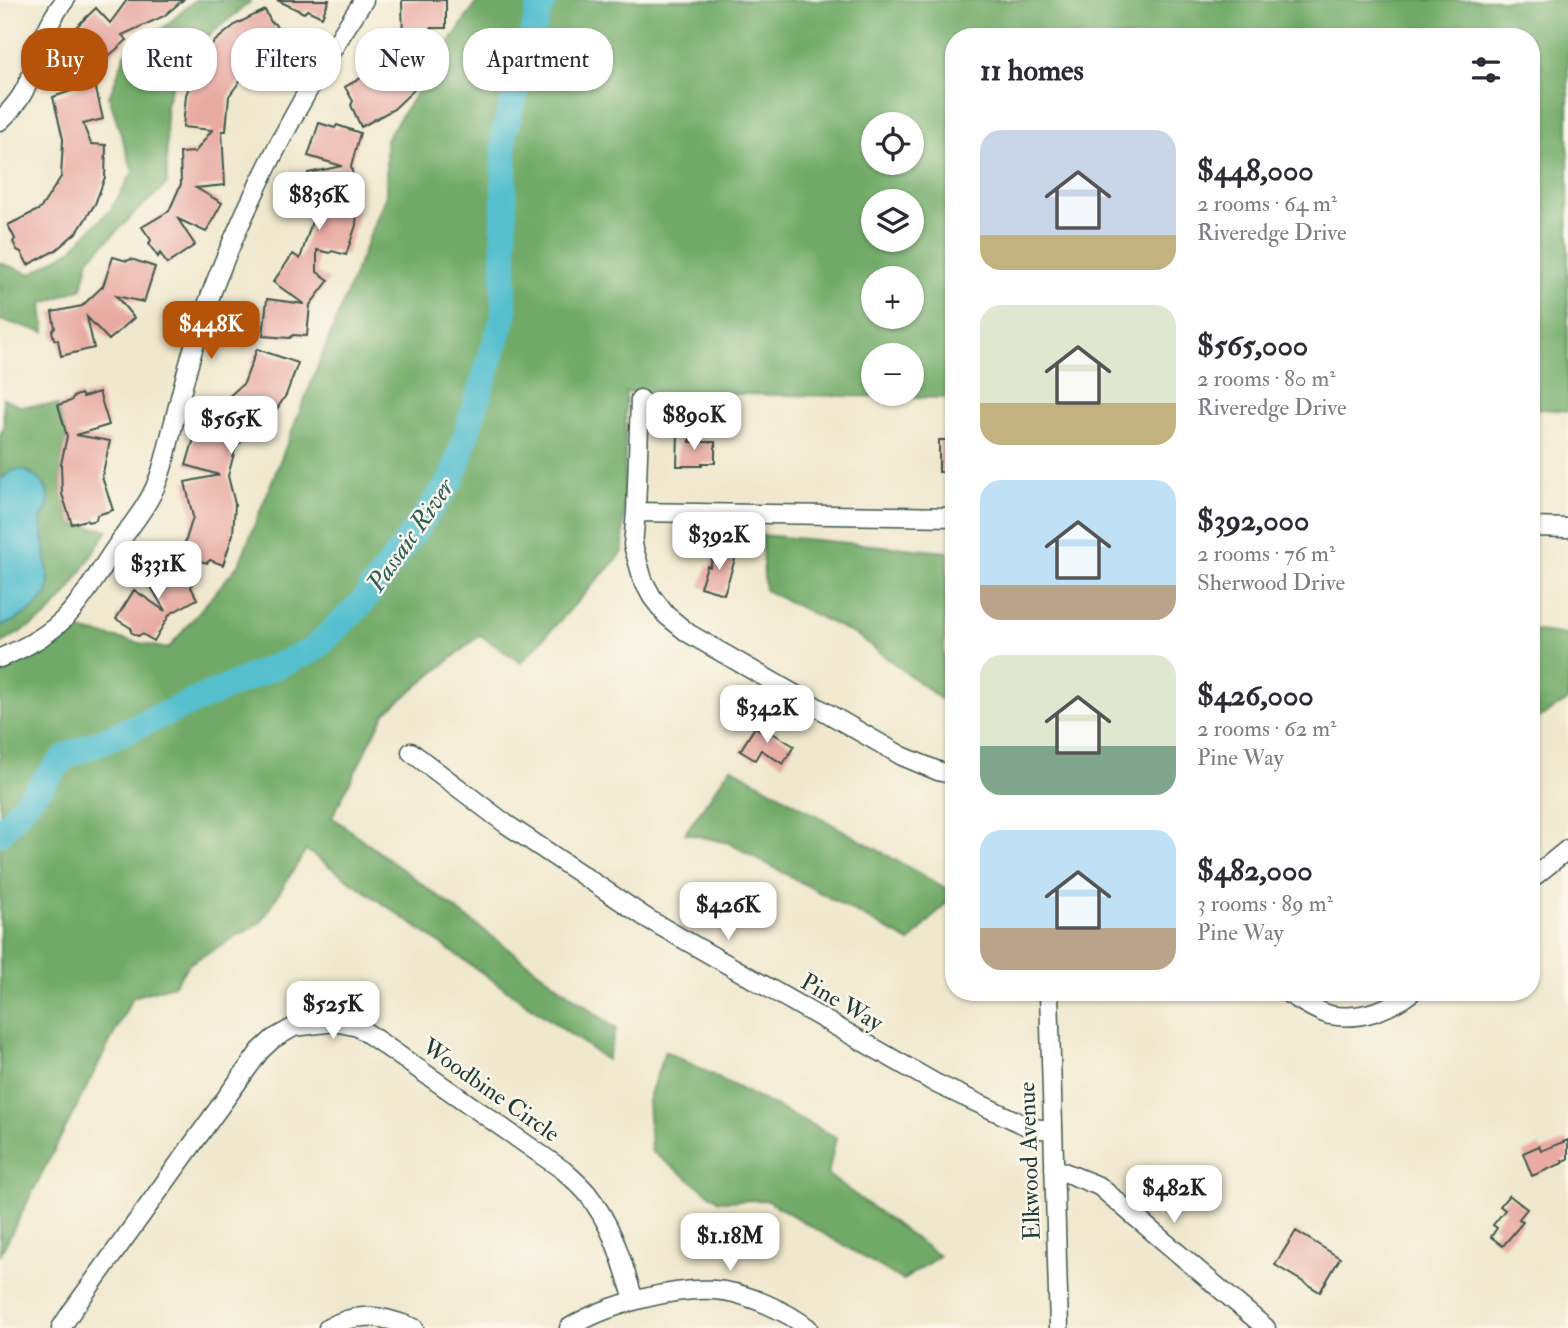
<!DOCTYPE html>
<html lang="en">
<head>
<meta charset="utf-8">
<style>
	body { margin:0; font-family:"IM FELL Double Pica",serif; background:#f7f7f7; color:#2b2b33; height:100vh; display:flex; flex-direction:column; font-size:26px; white-space:nowrap }
	* { box-sizing:border-box; margin:0 }
	p { font-size:23px; color:#7c7c81 }
	.icon { flex:none; width:38px; height:38px; fill:none; stroke:currentColor; stroke-width:2; stroke-linecap:round; stroke-linejoin:round }
	.map { position:relative; flex:1; overflow:hidden }
	.panel { position:absolute; left:945px; top:28px; width:595px; height:973px; display:flex; flex-direction:column; background:#fff; border-radius:28px; box-shadow:0 2px 5px #0004 }
	.panel>* { flex:none }
	.guide { position:absolute; left:21px; top:28px; width:665px; height:63px; display:flex; gap:14px }
	.buttons { position:absolute; left:861px; top:112px; display:grid; gap:14px }
	.buttons a { display:grid; place-items:center; width:63px; height:63px; border-radius:50%; background:#fff; box-shadow:0 2px 5px #0004; font-size:35px }
	.price { position:absolute; translate:-50% -60px; padding:0 16px; border-radius:14px; background:#fff; color:#222; font-size:23px; line-height:46px; filter:drop-shadow(0 2px 4px #0008) }
	.price::after { content:''; position:absolute; left:50%; top:42px; width:21px; height:16px; margin-left:-10px; background:inherit; clip-path:polygon(0 0,100% 0,50% 100%) }
	.price.on { background:#b45309; color:#fff }
	ul { padding:0; list-style:none }
	li { display:flex; align-items:center; gap:21px; height:175px; padding:0 35px }
	li span { display:grid; place-items:center; flex:none; width:196px; height:140px; border-radius:21px; color:#555 }
	li>.icon { margin-inline-start:auto }
	span .icon { width:84px; height:84px; fill:#fffc; stroke-width:1 }
	li b { font-size:30px }
	h2 { display:flex; justify-content:space-between; align-items:center; height:84px; padding:0 35px; font-size:30px }
	.tag { padding:0 24px; border-radius:28px; background:#fff; box-shadow:0 2px 5px #0004; font-size:24px; line-height:63px }
	.tag.on { background:#b45309; color:#fff }
	.map>svg:first-child { display:block }
	.forest { fill:#71aa68; stroke:#48744e; stroke-width:2; fill-rule:evenodd }
	.water { fill:#54bfce; stroke:#3a7e81; stroke-width:2 }
	.lines { fill:none; stroke-linecap:round; stroke-linejoin:round }
	.river { stroke:#54bfce; stroke-width:26 }
	.building { fill:#e8aaa3 }
	.minor-casing { stroke:#3e574b; stroke-width:21 }
	.minor { stroke:#fff; stroke-width:18 }
	.labels { text-anchor:middle; stroke-width:5; stroke-linejoin:round; paint-order:stroke }
	.street-label { font-size:24px; fill:#1f3d34; stroke:#fbf7ec }
	.water-label { font-size:26px; font-style:italic; fill:#2c5e5a; stroke:#fbf7ec }
</style>
</head>
<body>
<div class="map">
<svg width="1568" height="1328" viewBox="0 0 1568 1328">
	<rect width="100%" height="100%" fill="#fbf7ec"/>
	<filter id="ink" filterUnits="userSpaceOnUse"><feTurbulence type="fractalNoise" baseFrequency=".0143" numOctaves="2"/><feDisplacementMap in="SourceGraphic" scale="14" xChannelSelector="R" yChannelSelector="G"/><feConvolveMatrix kernelMatrix="1 2 1 2 8 2 1 2 1" color-interpolation-filters="sRGB"/></filter>
	<filter id="wash" filterUnits="userSpaceOnUse"><feTurbulence type="fractalNoise" baseFrequency=".00686" numOctaves="4" result="noise"/><feDisplacementMap in="SourceGraphic" scale="28" xChannelSelector="R" yChannelSelector="G"/><feGaussianBlur stdDeviation="1.57" result="paint"/><feColorMatrix in="noise" values="0 0 0 0 0 0 0 0 0 0 0 0 0 0 0 0 0 1.4 0 .05"/><feComposite in="paint" operator="in"/></filter>
	<g filter="url(#wash)">
		<rect width="100%" height="100%" fill="#f0e8ce"/>
		<path class="forest" d="M195,0H250V2L180,59L166,105L167,184L140,208L89,259L82,288L42,304L45,332L0,320V263L31,274L72,249L111,209L133,172L109,97L125,55L168,24Z
			M478,0H1568V411L1531,408V37H954V398L626,392L623,552L521,663L480,635L385,713L332,817L616,1029L607,1060L306,850L261,922L189,964L174,985L133,997L0,1255V661L74,629L168,649L239,564L386,195V139ZM873,124H912V163H873ZM873,201H912V240H873ZM873,278H912V317H873ZM873,355H912V394H873Z
			M3,398L20,406L58,405L67,436L61,464L62,494L72,524L108,530L68,592L46,617L0,644V626L14,621L33,609L49,583L41,522L42,516L47,507L45,486L31,473L2,477L0,480V435L4,427Z
			M761,535L948,552L942,700L858,636L765,590Z
			M1531,630L1568,635V700L1531,723Z
			M731,767L954,893V894L910,942L729,843L685,833Z
			M665,1051L836,1137L828,1175L939,1256L903,1280L766,1200L719,1201L651,1151L648,1100Z"/>
		<path class="water" d="M21,469C36,475 52,487 48,505C46,511 42,515 41,522L49,583L47,594L33,609L14,621L0,626V480L11,471Z"/>
		<g class="lines">
			<path class="river" d="M0,833L65,757L313,650L361,604L452,479L504,316V133L540,7L545,0"/>
		</g>
		<g id="blocks">
			<path class="building" d="M127,0H183L164,16L122,35L127,40L103,61L96,89L103,119L83,124L91,144L106,145L105,177L95,204L78,231L56,250L28,265L21,252L17,250L13,242L15,239L8,225L40,209L61,177L63,139L53,97L80,88L53,78L63,47L93,55L71,32L96,8L110,23Z
				M277,0H329L322,17L307,10L304,13Z
				M402,0H446V28H431L428,32H416L420,53L431,60L414,90L394,109L361,127L351,105L353,101L345,87L375,70L394,39L403,44Z
				M265,10L271,22L275,24L279,32L277,35L283,50L252,65L229,96L226,131H222L225,185L196,188L222,203L206,232L178,219L195,245L167,264L160,253L158,257L149,244L151,240L142,227L169,211L181,184L180,153L195,152L212,130L183,127L186,95L196,69L214,42L236,24Z
				M319,123L335,128L337,125L360,133L351,167L358,195L356,225L346,255L332,251L330,253L317,250V272L329,280L310,305L307,336L293,335L290,338L263,336L267,299L304,304L273,282L293,254L300,259L316,209L308,173L342,166L308,156Z
				M113,257L127,261L131,259L155,267L144,302L116,296L134,318L109,340L87,317L94,348L61,356L58,340L54,339L52,331L55,328L52,312L82,306L103,286Z
				M257,349L298,363L286,395L271,418L236,446L228,476L235,504L233,534L223,565L210,560L207,563L181,556L193,517L185,482L219,475L186,465L196,432L212,437L214,435L222,437L228,418L218,406L244,383Z
				M99,392L109,425L76,435L110,441L102,477L113,510L97,515L96,520L88,522L86,520L72,524L62,494L61,464L67,436L58,405L71,401L73,397L81,394L83,397Z
				M678,433L690,434V442H715V463H702V466H677Z
				M939,440H954V472H939Z
				M725,549L737,553L724,594L700,587L707,566L710,567L714,554L723,557Z
				M180,559L192,583L191,587L197,599L170,614L154,641L142,634L138,636L131,632V628L116,619L134,590L165,611L146,578Z
				M755,727L762,731L764,728L794,746L783,764L761,750L755,760L740,751Z
				M1568,1140V1159L1562,1161L1563,1163L1532,1176L1523,1153L1539,1146L1541,1151Z
				M1509,1195L1527,1209L1519,1219L1523,1222L1503,1246L1491,1237L1497,1228L1493,1225L1505,1210L1500,1206Z
				M1296,1231L1340,1258L1320,1292L1275,1265Z"/>
		</g>
	</g>
	<g filter="url(#ink)">
		<use href="#blocks" fill-opacity="0" stroke="#3e574b" stroke-width="2"/>
		<g class="lines">
			<g class="minor-casing">
				<path id="minor" d="M0,121C9,112 18,103 24,91C34,73 37,52 45,34C50,22 57,10 65,0
					M640,399L636,512L633,545L643,580L652,597L666,615L688,633L902,756L938,771L954,775
					M636,512L954,517
					M1531,527L1568,528
					M0,658C25,648 48,636 67,616C86,596 100,570 116,547C131,525 149,505 158,480C166,460 169,439 175,418C186,372 200,320 218,276C257,179 306,87 364,0
					M411,752L506,824L648,919L937,1084L1031,1128L1052,1130
					M1531,879L1568,849
					M1049,992L1059,1328
					M1286,992C1299,1000 1315,1011 1330,1015C1359,1021 1390,1009 1412,992
					M1054,1168L1099,1186L1266,1328
					M61,1328L72,1311L260,1051L273,1039L294,1027L335,1022L358,1027L377,1040L563,1170C571,1177 580,1185 587,1193C614,1228 621,1259 634,1300
					M328,1328C359,1310 383,1316 414,1328
					M569,1328C607,1304 679,1285 724,1291C750,1295 788,1312 808,1328"/>
			</g>
			<use href="#minor" class="minor"/>
		</g>
	</g>
	<g class="labels">
		<g class="street-label">
			<text transform="translate(842 1002) rotate(30)" y="8">Pine Way</text>
			<text transform="translate(491 1090) rotate(35)" y="8">Woodbine Circle</text>
			<text transform="translate(1029 1161) rotate(-92)" y="8">Elkwood Avenue</text>
		</g>
		<g class="water-label">
			<text transform="translate(410 535) rotate(-55)" y="9">Passaic River</text>
		</g>
	</g>
</svg>
<div class="buttons">
<a><svg class="icon" aria-label="locate" viewBox="0 0 24 24"><circle cx="12" cy="12" r="6"/><path d="M12 2v4M12 18v4M2 12h4M18 12h4"/></svg></a>
<a><svg class="icon" aria-label="layers" viewBox="0 0 24 24"><path d="M12 4l9 5-9 5-9-5zM3 14l9 5 9-5"/></svg></a>
<a>+</a>
<a>−</a>
</div>
<b class="price" style="left:319px;top:232px">$836K</b>
<b class="price on" style="left:211px;top:361px">$448K</b>
<b class="price" style="left:694px;top:452px">$890K</b>
<b class="price" style="left:231px;top:456px">$565K</b>
<b class="price" style="left:719px;top:572px">$392K</b>
<b class="price" style="left:158px;top:601px">$331K</b>
<b class="price" style="left:767px;top:745px">$342K</b>
<b class="price" style="left:728px;top:942px">$426K</b>
<b class="price" style="left:333px;top:1041px">$525K</b>
<b class="price" style="left:1174px;top:1225px">$482K</b>
<b class="price" style="left:730px;top:1273px">$1.18M</b>
<div class="guide">
<a class="tag on">Buy</a>
<a class="tag">Rent</a>
<a class="tag">Filters</a>
<a class="tag">New</a>
<a class="tag">Apartment</a>
</div>
<section class="panel">
<h2>11 homes<svg class="icon" aria-label="filters" viewBox="0 0 24 24"><path d="M4 7h16M4 17h16"/><circle cx="9" cy="7" r="2"/><circle cx="15" cy="17" r="2"/></svg></h2>
<ul>
<li><span style="background:linear-gradient(#c9d6e8 75%,#c2b280 0)"><svg class="icon" aria-label="home" viewBox="0 0 24 24"><path d="M3 11l9-7 9 7M6 9v11h12V9"/></svg></span><div><b>$448,000</b><p>2 rooms · 64 m²</p><p>Riveredge Drive</p></div></li>
<li><span style="background:linear-gradient(#dfe7d0 70%,#c2b280 0)"><svg class="icon" aria-label="home" viewBox="0 0 24 24"><path d="M3 11l9-7 9 7M6 9v11h12V9"/></svg></span><div><b>$565,000</b><p>2 rooms · 80 m²</p><p>Riveredge Drive</p></div></li>
<li><span style="background:linear-gradient(#bfe0f5 75%,#b9a48a 0)"><svg class="icon" aria-label="home" viewBox="0 0 24 24"><path d="M3 11l9-7 9 7M6 9v11h12V9"/></svg></span><div><b>$392,000</b><p>2 rooms · 76 m²</p><p>Sherwood Drive</p></div></li>
<li><span style="background:linear-gradient(#dfe7d0 65%,#7fa58c 0)"><svg class="icon" aria-label="home" viewBox="0 0 24 24"><path d="M3 11l9-7 9 7M6 9v11h12V9"/></svg></span><div><b>$426,000</b><p>2 rooms · 62 m²</p><p>Pine Way</p></div></li>
<li><span style="background:linear-gradient(#bfe0f5 70%,#b9a48a 0)"><svg class="icon" aria-label="home" viewBox="0 0 24 24"><path d="M3 11l9-7 9 7M6 9v11h12V9"/></svg></span><div><b>$482,000</b><p>3 rooms · 89 m²</p><p>Pine Way</p></div></li>
</ul>
</section>
</div>
</body>
</html>
